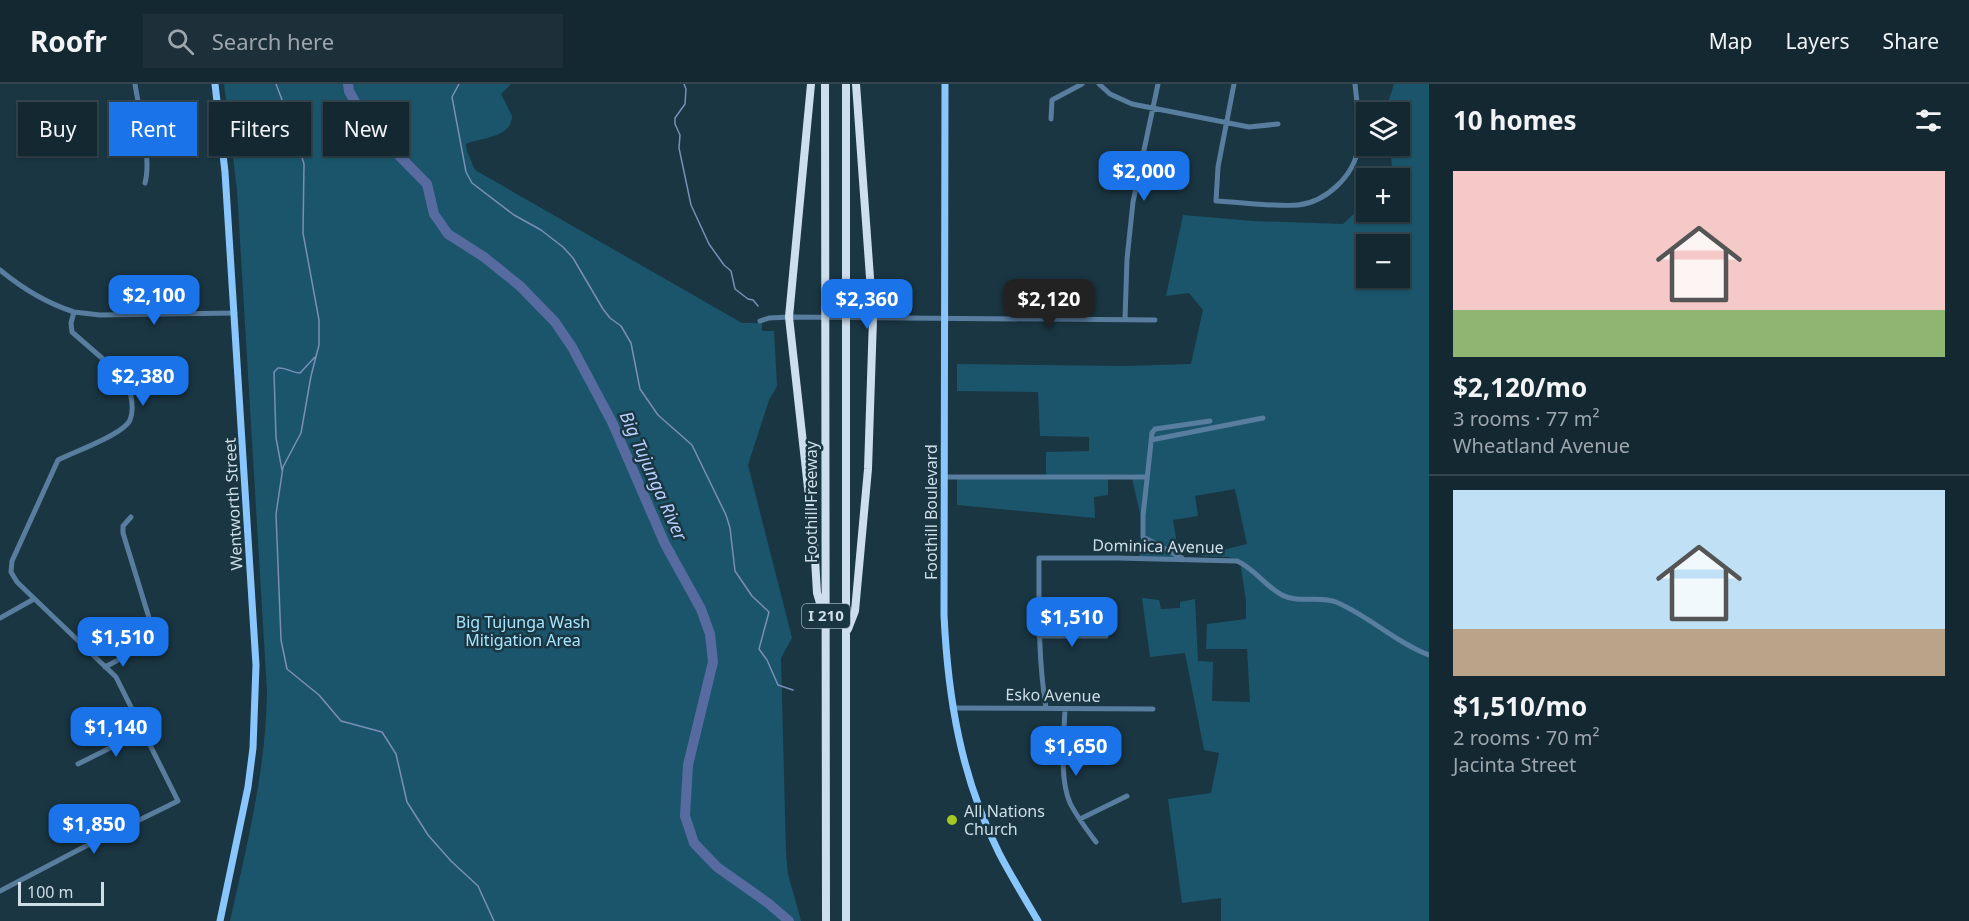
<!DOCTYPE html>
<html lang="en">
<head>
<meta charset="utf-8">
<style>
	body { margin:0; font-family:"Noto Sans",sans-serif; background:#1d303a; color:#f1f3f6; height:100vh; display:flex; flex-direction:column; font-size:22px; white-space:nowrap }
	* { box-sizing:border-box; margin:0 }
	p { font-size:20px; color:#9da6ac }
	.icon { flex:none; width:33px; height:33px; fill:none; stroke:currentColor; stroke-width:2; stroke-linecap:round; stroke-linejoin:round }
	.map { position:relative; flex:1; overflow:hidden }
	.sheet { display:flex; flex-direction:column; background:#142832; width:540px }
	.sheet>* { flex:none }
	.hud { position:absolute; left:18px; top:18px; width:570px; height:54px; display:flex; gap:12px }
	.buttons { position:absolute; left:1356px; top:18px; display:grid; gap:12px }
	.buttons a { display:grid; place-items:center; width:54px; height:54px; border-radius:0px; background:#142832; box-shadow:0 2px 4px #0004,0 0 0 2px #33444d; font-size:30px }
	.scale { position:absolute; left:18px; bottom:15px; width:86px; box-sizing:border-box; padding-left:6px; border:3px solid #cedee6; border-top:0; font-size:16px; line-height:21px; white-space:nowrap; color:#cedee6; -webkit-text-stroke:4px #1a3642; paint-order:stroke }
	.price { position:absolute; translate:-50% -51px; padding:0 14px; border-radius:12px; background:#1a73e8; color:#fff; font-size:20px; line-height:39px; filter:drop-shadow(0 2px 3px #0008) }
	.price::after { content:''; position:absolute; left:50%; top:36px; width:18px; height:14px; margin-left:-9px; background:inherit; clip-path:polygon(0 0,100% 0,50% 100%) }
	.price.selected { background:#222; color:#fff }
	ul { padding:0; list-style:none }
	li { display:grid; align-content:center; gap:12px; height:318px; padding:0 24px }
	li+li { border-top:2px solid #33444d }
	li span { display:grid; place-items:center; height:186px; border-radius:0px; color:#555 }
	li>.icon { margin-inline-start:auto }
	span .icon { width:108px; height:108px; fill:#fffc; stroke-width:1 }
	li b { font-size:26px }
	h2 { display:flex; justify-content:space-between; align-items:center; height:72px; padding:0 24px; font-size:26px }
	.tag { padding:0 21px; border-radius:0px; background:#142832; box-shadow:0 2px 4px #0004,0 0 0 2px #33444d; font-size:21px; line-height:54px }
	.tag.selected { background:#1a73e8; color:#fff }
	header { display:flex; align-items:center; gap:36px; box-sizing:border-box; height:84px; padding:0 30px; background:#142832; border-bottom:2px solid #33444d }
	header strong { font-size:28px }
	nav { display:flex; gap:33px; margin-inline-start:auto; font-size:21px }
	.search { width:420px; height:54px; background:#1d303a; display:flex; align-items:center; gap:15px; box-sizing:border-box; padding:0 21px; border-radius:0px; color:#9da6ac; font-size:22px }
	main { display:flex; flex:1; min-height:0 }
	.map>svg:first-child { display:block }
	.green { fill:#1b556b; fill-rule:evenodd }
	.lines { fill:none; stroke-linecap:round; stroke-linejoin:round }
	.stream { stroke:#7b8eb6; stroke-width:1.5 }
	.river { stroke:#576ba1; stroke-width:10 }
	.minor { stroke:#597d9f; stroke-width:5 }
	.major { stroke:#8ac6fe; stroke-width:7 }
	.highway { stroke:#cddeef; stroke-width:8 }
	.poi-dot { fill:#a5c823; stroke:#1a3642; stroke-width:2 }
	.labels { text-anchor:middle; stroke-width:5; stroke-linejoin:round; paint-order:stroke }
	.shield { fill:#1a3642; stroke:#98acb5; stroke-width:1.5 }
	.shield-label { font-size:15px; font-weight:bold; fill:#cedee6 }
	.street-label { font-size:16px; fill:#cedee6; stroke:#1a3642 }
	.park-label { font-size:16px; fill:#a7e4fd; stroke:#1a3642 }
	.poi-label { font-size:16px; fill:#cedee6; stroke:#1a3642; text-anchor:start }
	.water-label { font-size:18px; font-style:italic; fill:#bacefe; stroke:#1a3642 }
</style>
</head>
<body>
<header>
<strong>Roofr</strong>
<div class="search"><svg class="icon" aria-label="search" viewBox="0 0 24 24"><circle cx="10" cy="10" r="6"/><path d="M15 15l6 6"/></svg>Search here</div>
<nav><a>Map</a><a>Layers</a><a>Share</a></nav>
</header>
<main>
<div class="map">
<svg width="1429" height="837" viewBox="0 0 1429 837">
	<rect width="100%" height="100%" fill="#1a3642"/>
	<path class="green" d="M224,0H511L501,10L512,32C511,55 480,53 466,60L467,67L475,86L742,239H762V247H774L777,302L769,316L748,381L792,554L781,574L786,769L788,790L801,837H230C247,761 266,686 267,607L237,106Z
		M1394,0H1429V837H1221V814L1182,819L1168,715L1211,709L1219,669L1204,666L1185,569L1150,573L1142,514L1159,516L1161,525L1180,524V518L1195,515L1198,577L1213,578L1212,617L1250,618L1247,565H1206L1207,540L1246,535V517L1240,477L1228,473L1199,472L1247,460L1235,405L1195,412L1198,432L1173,436L1179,473L1139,475L1142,438L1131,390L1108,394V411L1094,413L1095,434L957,421V393L1046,392V368L1089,367V353L1040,352L1038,308L957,307V280L1125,282L1191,280L1203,226L1189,209L1166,212L1183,131L1253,137L1343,140L1356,128H1400V94H1393L1390,62H1400V28H1385ZM1366,160H1400V194H1366Z"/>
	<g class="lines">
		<path class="stream" d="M276,0L295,50L304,80L303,149L319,236V261L311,292L301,349L283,383L276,430L281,556L287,585L319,611L341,637L382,648L396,670L407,718L428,751L451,777L478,802L494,837
			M459,0L452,13L466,88L472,99L514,131L541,146L563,163L573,174L603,225L610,234L621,242L631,259L640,305L658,331L692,361L726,431L730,444L735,487L752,512L769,528L759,565L767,576L778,601L793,606
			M684,0L686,5L685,20L675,34V40L680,51L679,64L691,121L709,160L724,181L731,187L735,205L748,215L753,216L758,222
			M282,386L276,354L274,288L278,284C287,283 291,289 300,289L315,273"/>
		<path class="river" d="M348,0L349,7L366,38L427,100L434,130L448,150L484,173L520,202L555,238L572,263L612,338L665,460L701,525L710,550L713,578L688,681L685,732L694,759L717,783L768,819L789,837"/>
		<path class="minor" d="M135,0C139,28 152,73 145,99
			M1099,0L1110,10L1132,20L1249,43L1278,40
			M1234,0L1218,83L1216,117C1240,118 1275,123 1298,121C1326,118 1354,92 1358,64C1361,43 1357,21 1355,0
			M1051,35L1052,16L1082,0
			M0,186C23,205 46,219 74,228L71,239L72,248L126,295C130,306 135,324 130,336C124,350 74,368 58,376L12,477L11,488L17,498L116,593L178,717L82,764L0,807
			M74,228L100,231L235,229
			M1125,235L1127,175L1133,118L1158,0
			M760,237L769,234L789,233L1155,236
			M1151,356L1263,334
			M945,393H1146
			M1182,474L1143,453V432L1152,349L1155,345L1210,337
			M0,534L34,515
			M1039,552H1106
			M105,583L150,559L154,550L123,449V442L131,433
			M952,624L1153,625
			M1046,624C1038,575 1039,524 1039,474H1117L1237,477C1255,485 1265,502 1282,511C1299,520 1319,511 1336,518C1369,532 1395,558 1429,571
			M1065,625C1064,652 1059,694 1070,719C1077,733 1087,746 1096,758
			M78,680L144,647
			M1080,735L1127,712"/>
		<path class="major" d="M215,0L225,88L256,581L253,664L248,703L220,837
			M945,0L944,531C948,615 961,693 999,769C1011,792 1025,815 1038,837"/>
		<path class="highway" d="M811,0L789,233L814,458L817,509L824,533
			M825,0L826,837
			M848,545L855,527L868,385L873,235L856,0
			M846,837V0"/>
	</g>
	<circle class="poi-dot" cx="952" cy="736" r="6"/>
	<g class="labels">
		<rect class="shield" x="802" y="520" width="48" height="24" rx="4.5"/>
		<g class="shield-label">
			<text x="826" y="537">I 210</text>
		</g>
		<g class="street-label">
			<text transform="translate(811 418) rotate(-90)" y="6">Foothill Freeway</text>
			<text transform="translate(233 420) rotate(-93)" y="6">Wentworth Street</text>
			<text transform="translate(931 428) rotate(-90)" y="6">Foothill Boulevard</text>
			<text transform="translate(1158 462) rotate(1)" y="6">Dominica Avenue</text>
			<text transform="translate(1053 611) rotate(1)" y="6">Esko Avenue</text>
		</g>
		<g class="park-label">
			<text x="523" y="544">Big Tujunga Wash<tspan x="523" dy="18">Mitigation Area</tspan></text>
		</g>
		<g class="poi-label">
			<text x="964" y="733">All Nations<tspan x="964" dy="18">Church</tspan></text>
		</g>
		<g class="water-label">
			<text transform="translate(653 392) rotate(66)" y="6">Big Tujunga River</text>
		</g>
	</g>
</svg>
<div class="buttons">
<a><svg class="icon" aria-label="layers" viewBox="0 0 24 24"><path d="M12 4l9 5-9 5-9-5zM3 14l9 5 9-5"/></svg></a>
<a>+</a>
<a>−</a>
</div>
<div class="scale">100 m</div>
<b class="price" style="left:1144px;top:118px">$2,000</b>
<b class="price" style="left:154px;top:242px">$2,100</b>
<b class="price" style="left:867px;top:246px">$2,360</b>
<b class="price selected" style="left:1049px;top:246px">$2,120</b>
<b class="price" style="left:143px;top:323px">$2,380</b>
<b class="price" style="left:1072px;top:564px">$1,510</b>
<b class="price" style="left:123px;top:584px">$1,510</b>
<b class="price" style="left:116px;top:674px">$1,140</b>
<b class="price" style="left:1076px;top:693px">$1,650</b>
<b class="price" style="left:94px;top:771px">$1,850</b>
<div class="hud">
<a class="tag">Buy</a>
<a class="tag selected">Rent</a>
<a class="tag">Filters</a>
<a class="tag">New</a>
</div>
</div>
<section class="sheet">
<h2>10 homes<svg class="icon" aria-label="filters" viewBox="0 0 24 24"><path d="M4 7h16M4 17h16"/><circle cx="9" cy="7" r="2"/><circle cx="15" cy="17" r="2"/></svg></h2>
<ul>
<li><span style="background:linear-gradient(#f6c9c9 75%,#8fb573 0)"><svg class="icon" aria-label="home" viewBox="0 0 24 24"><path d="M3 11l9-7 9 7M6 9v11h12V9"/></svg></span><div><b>$2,120/mo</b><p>3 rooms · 77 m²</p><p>Wheatland Avenue</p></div></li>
<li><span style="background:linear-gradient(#bfe0f5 75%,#b9a48a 0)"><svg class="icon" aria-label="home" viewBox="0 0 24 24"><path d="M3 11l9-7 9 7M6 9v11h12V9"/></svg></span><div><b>$1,510/mo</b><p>2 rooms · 70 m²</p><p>Jacinta Street</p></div></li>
</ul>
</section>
</main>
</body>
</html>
